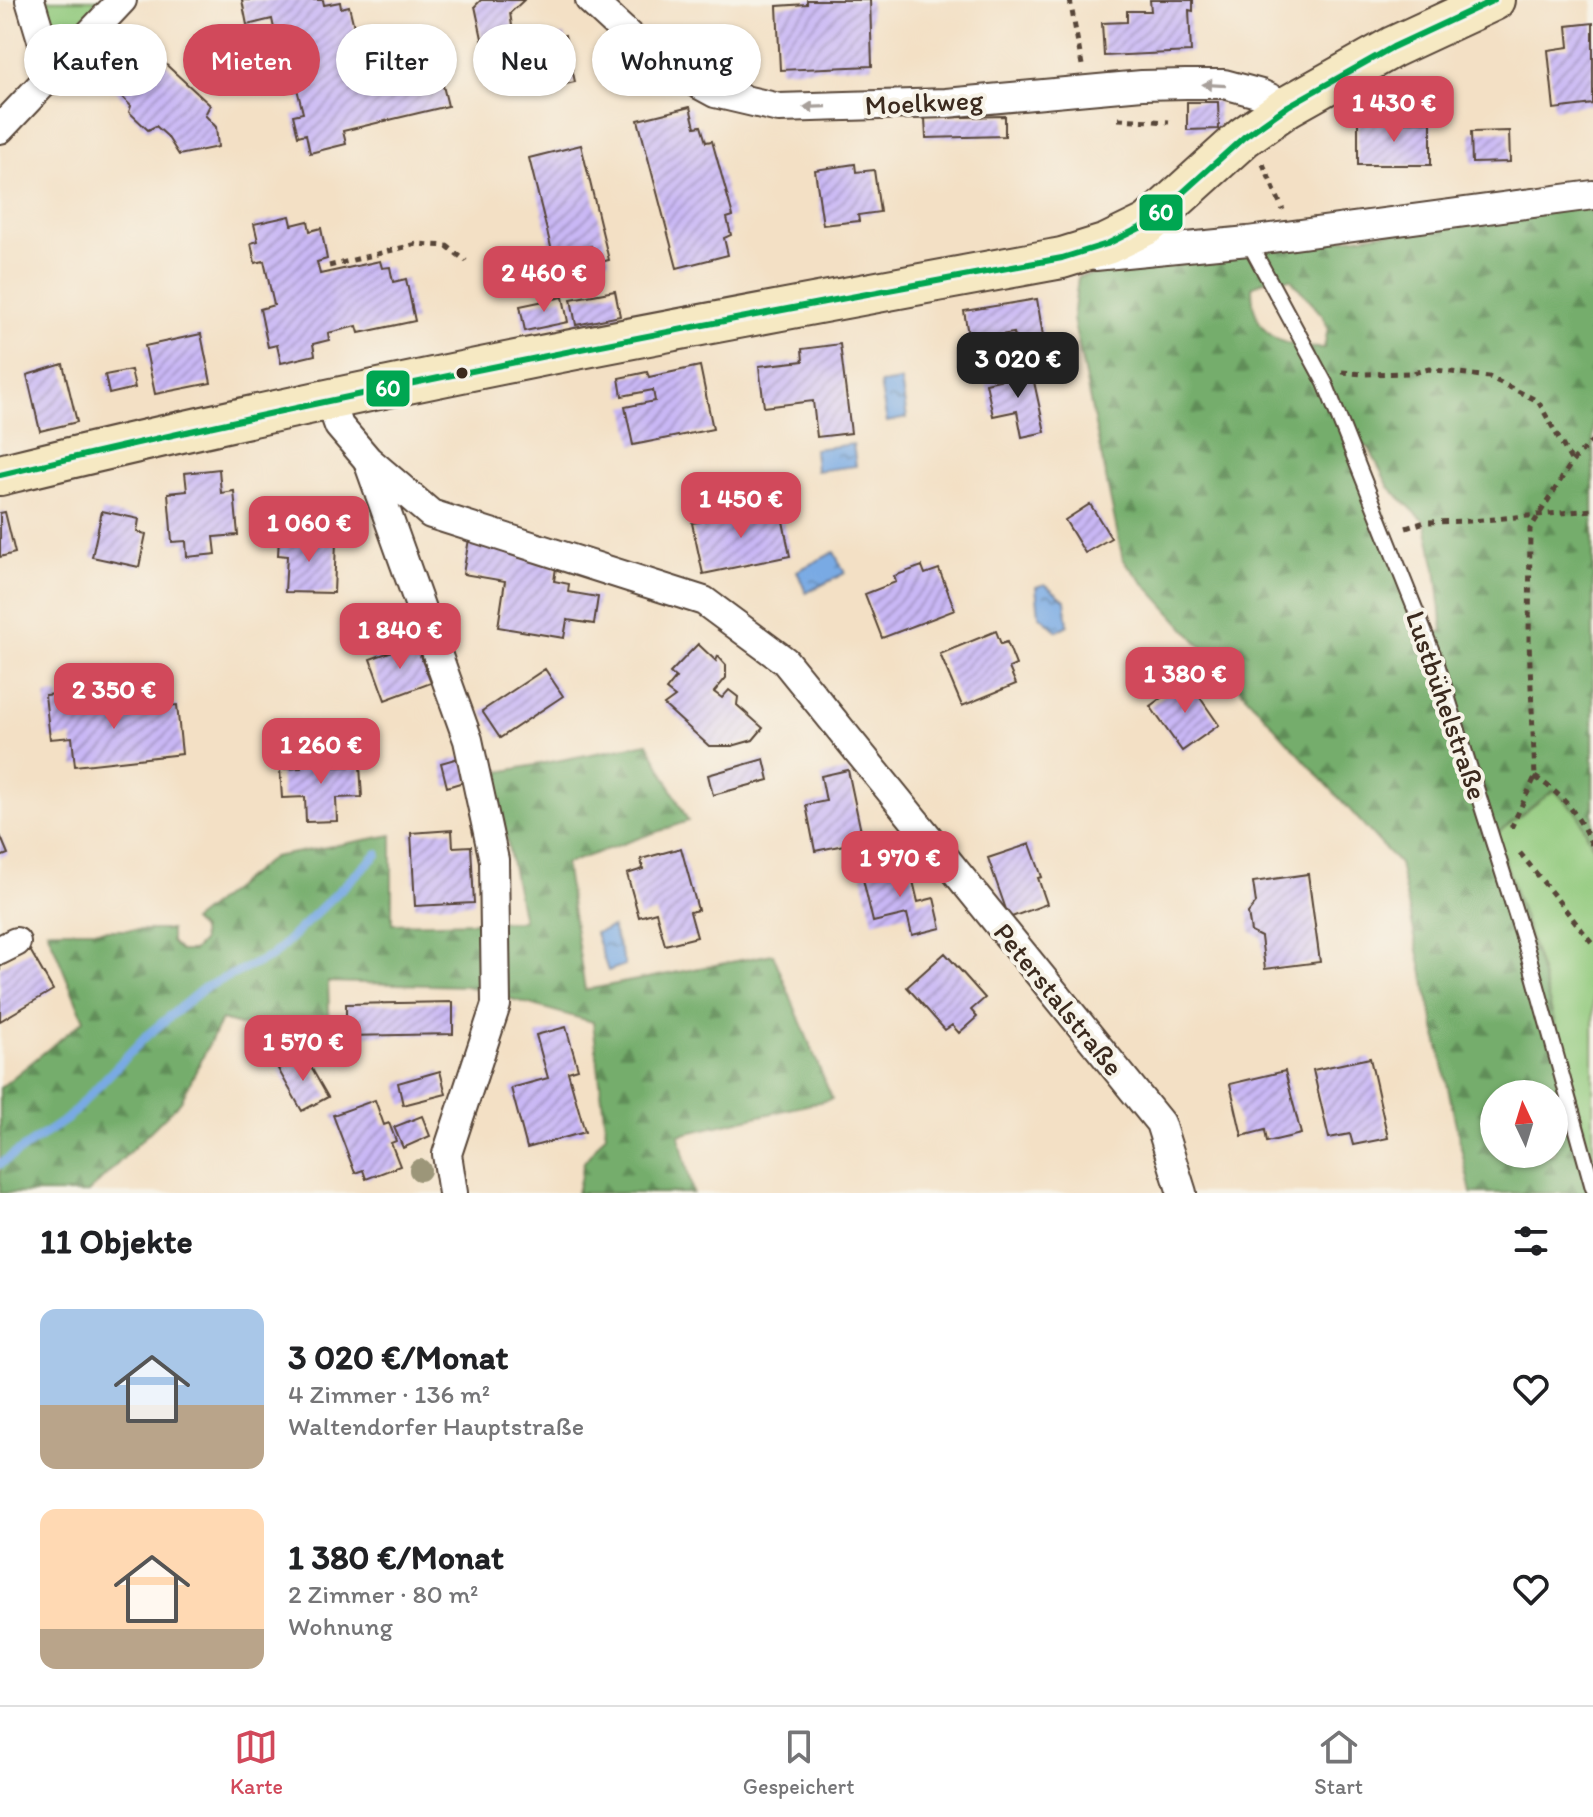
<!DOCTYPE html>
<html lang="de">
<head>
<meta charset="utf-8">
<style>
	body { margin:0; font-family:Itim,sans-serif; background:#f2f2f2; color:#202124; height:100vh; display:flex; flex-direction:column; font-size:30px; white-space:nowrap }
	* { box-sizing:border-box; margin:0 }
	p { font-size:26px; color:#757577 }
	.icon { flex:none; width:44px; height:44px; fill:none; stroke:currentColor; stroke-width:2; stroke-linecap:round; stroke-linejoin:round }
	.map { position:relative; height:1193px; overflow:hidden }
	.sheet { display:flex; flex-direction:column; background:#fff; flex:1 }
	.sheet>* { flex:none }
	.banner { position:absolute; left:24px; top:24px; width:800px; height:72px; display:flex; gap:16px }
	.needle { width:52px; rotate:356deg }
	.buttons { position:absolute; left:1480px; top:1080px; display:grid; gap:16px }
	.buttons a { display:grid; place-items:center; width:88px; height:88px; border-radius:50%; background:#fff; box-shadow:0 2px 6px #0004; font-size:40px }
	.price { position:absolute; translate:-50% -68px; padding:0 18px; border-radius:16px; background:#d1495b; color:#fff; font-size:26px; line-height:52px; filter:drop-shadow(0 2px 4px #0008) }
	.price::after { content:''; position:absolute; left:50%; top:48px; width:24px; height:18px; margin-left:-12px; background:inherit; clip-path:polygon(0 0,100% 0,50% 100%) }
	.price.active { background:#222; color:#fff }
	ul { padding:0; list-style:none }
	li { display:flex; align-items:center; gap:24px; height:200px; padding:0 40px }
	li span { display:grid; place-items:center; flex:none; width:224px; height:160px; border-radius:16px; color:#555 }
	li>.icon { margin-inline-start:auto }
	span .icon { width:96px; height:96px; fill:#fffc; stroke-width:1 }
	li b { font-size:34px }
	h2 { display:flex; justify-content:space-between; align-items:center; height:96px; padding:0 40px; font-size:34px }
	.tag { padding:0 28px; border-radius:36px; background:#fff; box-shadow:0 2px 6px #0004; font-size:28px; line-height:72px }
	.tag.active { background:#d1495b; color:#fff }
	.dock { display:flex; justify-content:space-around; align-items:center; height:112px; border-top:2px solid #e0e0e0; background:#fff; font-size:22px; color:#757577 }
	.dock a { display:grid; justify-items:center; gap:4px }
	.dock .active { color:#d1495b }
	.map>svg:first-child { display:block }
	.grass { fill:#90c97c; stroke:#667a4d; stroke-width:2 }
	.forest { fill:url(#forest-firs); stroke:#586c45; stroke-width:2; fill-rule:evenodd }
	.water { fill:url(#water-ripples); stroke:#5a6a81; stroke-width:2 }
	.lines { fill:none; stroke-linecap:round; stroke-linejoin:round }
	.stream { stroke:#79aae4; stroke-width:9 }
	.building { fill:url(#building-hatch) }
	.service-casing { stroke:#574537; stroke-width:18 }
	.minor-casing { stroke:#574537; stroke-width:32 }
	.secondary-casing { stroke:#574537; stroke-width:44 }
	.path { stroke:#574537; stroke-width:5; stroke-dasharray:6 6; stroke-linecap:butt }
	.service { stroke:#fff; stroke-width:14 }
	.minor { stroke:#fff; stroke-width:28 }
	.secondary { stroke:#f6e9c3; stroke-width:40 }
	.bus-1-casing { stroke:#f7f3e8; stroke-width:12 }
	.bus-1 { stroke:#00a651; stroke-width:6 }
	.tree { fill:#9c9679 }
	.oneway { fill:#a79f9a }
	.bus-dot { fill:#3b2a1e; stroke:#f7f3e8; stroke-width:3 }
	.labels { text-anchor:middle; stroke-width:8; stroke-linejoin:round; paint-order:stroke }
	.street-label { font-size:28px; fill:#3b2a1e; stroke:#f7f3e8 }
	.line-badge { stroke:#f7f3e8; stroke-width:3 }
	.badge-label { font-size:22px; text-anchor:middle; font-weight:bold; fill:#fff }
</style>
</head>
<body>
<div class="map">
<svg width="1593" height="1193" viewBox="0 0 1593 1193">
	<defs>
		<pattern id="forest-firs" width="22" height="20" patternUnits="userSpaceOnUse" patternTransform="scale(2)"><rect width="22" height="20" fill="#74ad6c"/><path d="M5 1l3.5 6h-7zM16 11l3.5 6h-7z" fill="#608d58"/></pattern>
		<pattern id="water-ripples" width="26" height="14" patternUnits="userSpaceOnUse" patternTransform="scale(2)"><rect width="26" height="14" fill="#79aae4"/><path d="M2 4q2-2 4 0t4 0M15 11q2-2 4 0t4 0" fill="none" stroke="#648bb8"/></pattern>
		<pattern id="building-hatch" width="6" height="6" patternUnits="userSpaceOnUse" patternTransform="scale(2)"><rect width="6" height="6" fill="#c9b7f5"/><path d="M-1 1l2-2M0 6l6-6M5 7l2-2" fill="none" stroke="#a495c6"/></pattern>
	</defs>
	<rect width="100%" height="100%" fill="#f7f3e8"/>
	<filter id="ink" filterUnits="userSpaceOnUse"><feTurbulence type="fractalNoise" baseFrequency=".0125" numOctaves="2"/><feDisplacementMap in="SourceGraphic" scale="16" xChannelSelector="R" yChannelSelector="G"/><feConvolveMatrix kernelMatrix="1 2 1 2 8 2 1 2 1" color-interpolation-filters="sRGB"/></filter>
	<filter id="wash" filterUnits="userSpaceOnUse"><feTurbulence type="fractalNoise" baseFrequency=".006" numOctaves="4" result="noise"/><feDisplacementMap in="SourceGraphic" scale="32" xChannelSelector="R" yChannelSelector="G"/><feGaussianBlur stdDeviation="1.8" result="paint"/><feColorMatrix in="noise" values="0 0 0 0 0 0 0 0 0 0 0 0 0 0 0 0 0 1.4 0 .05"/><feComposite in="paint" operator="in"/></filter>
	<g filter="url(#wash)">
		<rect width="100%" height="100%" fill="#f3e0c5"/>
		<path class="grass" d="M42,0H101L64,37L53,35Z
			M1554,789L1578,814L1593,847V1165L1540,969L1496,834Z"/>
		<path class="forest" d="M1593,203V847L1578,814L1554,790L1496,834L1540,969L1593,1165V1193H1471L1399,864L1123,560L1073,319L1078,277ZM1267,279H1291L1323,316L1328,328L1324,348C1279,348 1252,335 1252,287ZM1357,442L1369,448L1389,487L1425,522L1436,568L1443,631L1433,633L1383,513ZM1494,1094H1554V1154H1494Z
			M648,743L688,821L565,864L585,990L773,954L832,1099L679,1135L693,1193H577L584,1162L606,1134L593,1022L466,986L328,982L330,1036L319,1046L221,1020L181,1101L88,1193H0V1088L84,1020L47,930H171V942L180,951H193L202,942L201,930L192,921L273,857L392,835V924L523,921L494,773Z"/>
		<path class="water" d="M901,381L907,418L887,422L880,384Z
			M853,444L856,466L816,471L814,449Z
			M834,552L845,573L806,593L797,571Z
			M1045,584L1065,600L1068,625L1057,631L1039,615L1036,587Z
			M612,927L625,965L608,971L595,933Z"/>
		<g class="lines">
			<path class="stream" d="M0,1164L67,1119L145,1037L204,988L272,956L377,854"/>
		</g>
		<g id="blocks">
			<path class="building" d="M242,0H323L324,5L340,2L341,8L349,6L357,39L349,40L353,60L371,55L370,51L413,41L416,52L425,50L429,67L438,65L448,106L343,131L346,144L310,153L306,134L298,136L293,115L303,113L284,36L276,38L272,19L247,25Z
				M481,0H524L510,13L515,45L565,35L575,82L519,94L511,53L486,57L475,6Z
				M807,0H870L872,66L780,70L777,6L807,4Z
				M1150,0H1193V11L1189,10L1191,52L1104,56L1102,23L1127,22V11H1151Z
				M1593,23V104L1554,109L1548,50L1569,47L1567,26Z
				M147,47L210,105L205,115L216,127L218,147L179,155L167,136L156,126L148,130L129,112L131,106L112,87Z
				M1187,102H1218L1219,129L1187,130Z
				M690,107L695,127L701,126L706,142L712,141L733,216L727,218L731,235L724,238L728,255L677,268L638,120Z
				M1005,116V136L926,138L925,118Z
				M1358,122H1431V165H1358Z
				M1509,131L1510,162L1472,163L1471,132Z
				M581,145L609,260L596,263L591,246L553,255L529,158Z
				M855,164L856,172L874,170L880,212L858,215L859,221L823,225L815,170Z
				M290,216L292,225L308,221L310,231L321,228L327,259L317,262L320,274L380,261L382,268L390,267L393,282L406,279L415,321L359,333L357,326L328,333L329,340L313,344L315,355L281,363L277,345L268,347L260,309L274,305L264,261L255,263L251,243L258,241L254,224Z
				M615,291L620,316L576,325L571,299Z
				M563,297L568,322L525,331L520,306Z
				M1037,299L1045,348L1018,352L1014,333L969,340L964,311Z
				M201,334L211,383L155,394L145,346Z
				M840,344L851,433L817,437L813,401L764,407L759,366L803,361L802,349Z
				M63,364L77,422L40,431L27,375Z
				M700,366L713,429L633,445L625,407L655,401L653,390L622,396L619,378L647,372L649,377Z
				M1031,368L1045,432L1022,437L1017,411L993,416L986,383L1008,378L1007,373Z
				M131,370L135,388L109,394L105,375Z
				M219,469L221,493L234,491L238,535L214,537L216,554L187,557L186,541L172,542L168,493L187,491L185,473Z
				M1090,504L1111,538L1085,553L1065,520Z
				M780,506L790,556L703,574L692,523Z
				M102,511L139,519L137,532L146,534L139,567L92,557Z
				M5,512L15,553L0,557V513Z
				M289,532H304L303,540L336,541L334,593L285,592L287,556L278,555L279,538H289Z
				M469,539L556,568L554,581L569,584L568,592L598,597L594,624L567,620L564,638L498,627L505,581L463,574Z
				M922,566L925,574L939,569L955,610L882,638L865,594L896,582L894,576Z
				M996,631L1001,644L1007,642L1016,665L1009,668L1016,684L962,706L940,654Z
				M415,643L431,683L385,700L370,659Z
				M698,644L716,661L718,656L726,665V678L714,692L722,698L729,690L738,697L737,705L763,728L753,740L732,746H709L664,705L675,697L666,690L676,678L670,673Z
				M545,669L563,696L500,738L482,711Z
				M1187,679L1219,725L1182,751L1150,706Z
				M58,694L60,704L101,700L102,713L177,705L182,754L75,766L72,737L50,739L45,695Z
				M330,754L331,767L360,766L362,797L336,798L337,821L306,822L305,797L282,798L280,769L301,768L300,756Z
				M462,757L470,780L447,787L441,763Z
				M764,759L769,780L713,795L708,775Z
				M848,770L863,841L815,851L806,805L826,801L821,776Z
				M452,830L453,847L471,846L474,903L415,906L411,833Z
				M0,835L8,854L0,857Z
				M1030,844L1042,877L1038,878L1047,904L1009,918L988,858Z
				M681,848L698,910L690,912L697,937L665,945L656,912L639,917L627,874L643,869L641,859Z
				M909,864L918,902L934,898L941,928L912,935L907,914L873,922L862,875Z
				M1308,874L1320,962L1265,969L1261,937L1251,932L1248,913L1256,903L1253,882Z
				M30,950L53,990L0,1021V967Z
				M945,953L985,998L971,1010L977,1017L959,1033L952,1025L945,1030L907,987Z
				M453,1002V1034L346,1036V1004Z
				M566,1027L578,1069L568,1072L585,1132L527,1148L511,1088L548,1078L536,1035Z
				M304,1055L328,1097L302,1111L278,1069Z
				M1370,1058L1388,1138L1353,1145L1350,1134L1329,1138L1313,1070Z
				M440,1071L446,1094L403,1105L398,1083Z
				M1285,1071L1301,1134L1267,1142L1265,1130L1242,1136L1230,1084Z
				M375,1100L384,1125L389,1123L396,1141L391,1143L400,1166L366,1179L363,1170L355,1173L333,1115Z
				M422,1116L430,1136L403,1148L394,1127Z"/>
		</g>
	</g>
	<g filter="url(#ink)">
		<use href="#blocks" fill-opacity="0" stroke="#574537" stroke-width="2"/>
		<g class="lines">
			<g class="service-casing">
				<path id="service" d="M1248,241L1325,383L1437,664L1525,943L1593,1188"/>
			</g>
			<g class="minor-casing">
				<path id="minor" d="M30,0L52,73
					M590,0L656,61L715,93L779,108L946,103L1142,85L1186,84H1224L1261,94L1288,106
					M0,129L122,0
					M1095,256L1248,241L1593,195
					M329,398L339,426L368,460L431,514L704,601L785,661L1160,1123L1182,1193
					M368,461L468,740L494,860L496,1005L447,1154L453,1193
					M0,950L16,942"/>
			</g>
			<g class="secondary-casing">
				<path id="secondary" d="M0,475C351,388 707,323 1062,258L1107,244L1148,224L1244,137L1288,106L1393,47L1494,0"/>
			</g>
			<path class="path" d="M1070,0L1082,65
				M1118,119L1169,122
				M1263,164L1283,210
				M329,266L417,244L447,246L466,261
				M1342,372L1363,374L1413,373L1429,369L1489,377L1538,401L1572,462
				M1406,528L1425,522L1472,521L1593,510
				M1535,777C1566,797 1578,815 1593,847
				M1511,828L1535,777L1529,642L1530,529L1572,462L1593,440
				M1520,853L1593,944"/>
			<use href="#service" class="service"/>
			<use href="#minor" class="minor"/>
			<use href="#secondary" class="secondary"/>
			<g class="bus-1-casing">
				<path id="bus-1" d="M0,475C352,391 706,323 1062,258L1107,244L1148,224L1244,137L1288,106L1393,47L1494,0"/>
			</g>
			<use href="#bus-1" class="bus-1"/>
		</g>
		<circle class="tree" cx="420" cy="1170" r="11"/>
		<defs><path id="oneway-solid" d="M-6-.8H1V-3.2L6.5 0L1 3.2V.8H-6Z" transform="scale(2)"/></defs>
		<g class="oneway">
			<use href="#oneway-solid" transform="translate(1214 85) rotate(-177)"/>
			<use href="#oneway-solid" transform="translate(815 107) rotate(178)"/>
		</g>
	</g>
	<circle class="bus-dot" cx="462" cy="373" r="7"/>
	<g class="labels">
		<g class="street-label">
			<text transform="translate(924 102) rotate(-3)" y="10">Moelkweg</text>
			<text transform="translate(1447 705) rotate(71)" y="10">Lustbühelstraße</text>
			<text transform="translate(1059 999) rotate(51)" y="10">Peterstalstraße</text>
		</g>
	</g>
	<g class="line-badge">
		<rect x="1138" y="193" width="46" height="39" rx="8" fill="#00a651"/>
		<rect x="365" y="369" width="46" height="39" rx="8" fill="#00a651"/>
	</g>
	<g class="badge-label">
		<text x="1161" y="220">60</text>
		<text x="388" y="396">60</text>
	</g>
</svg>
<div class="buttons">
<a><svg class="needle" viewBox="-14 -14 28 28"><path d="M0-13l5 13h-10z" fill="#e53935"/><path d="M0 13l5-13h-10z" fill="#757577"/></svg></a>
</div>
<b class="price" style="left:1394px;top:144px">1 430 €</b>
<b class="price" style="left:544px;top:314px">2 460 €</b>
<b class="price active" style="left:1018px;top:400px">3 020 €</b>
<b class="price" style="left:741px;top:540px">1 450 €</b>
<b class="price" style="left:309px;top:564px">1 060 €</b>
<b class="price" style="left:400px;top:671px">1 840 €</b>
<b class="price" style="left:1185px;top:715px">1 380 €</b>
<b class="price" style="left:114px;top:731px">2 350 €</b>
<b class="price" style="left:321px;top:786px">1 260 €</b>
<b class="price" style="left:900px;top:899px">1 970 €</b>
<b class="price" style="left:303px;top:1083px">1 570 €</b>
<div class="banner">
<a class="tag">Kaufen</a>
<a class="tag active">Mieten</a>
<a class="tag">Filter</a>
<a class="tag">Neu</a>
<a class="tag">Wohnung</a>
</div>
</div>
<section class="sheet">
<h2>11 Objekte<svg class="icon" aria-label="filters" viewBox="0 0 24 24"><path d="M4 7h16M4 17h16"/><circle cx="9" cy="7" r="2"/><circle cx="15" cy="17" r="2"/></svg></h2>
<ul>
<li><span style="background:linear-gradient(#a9c7e8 60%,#b9a48a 0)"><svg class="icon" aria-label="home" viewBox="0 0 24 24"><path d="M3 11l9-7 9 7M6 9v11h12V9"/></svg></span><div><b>3 020 €/Monat</b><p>4 Zimmer · 136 m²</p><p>Waltendorfer Hauptstraße</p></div><svg class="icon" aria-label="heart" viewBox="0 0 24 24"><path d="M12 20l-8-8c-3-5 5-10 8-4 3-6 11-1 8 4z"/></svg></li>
<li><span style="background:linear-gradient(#ffd9b3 75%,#b9a48a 0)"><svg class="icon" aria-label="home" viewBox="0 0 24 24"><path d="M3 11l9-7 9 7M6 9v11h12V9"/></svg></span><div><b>1 380 €/Monat</b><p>2 Zimmer · 80 m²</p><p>Wohnung</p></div><svg class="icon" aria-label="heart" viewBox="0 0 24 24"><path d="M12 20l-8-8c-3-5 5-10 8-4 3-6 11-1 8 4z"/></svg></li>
</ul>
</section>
<nav class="dock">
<a class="active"><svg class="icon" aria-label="map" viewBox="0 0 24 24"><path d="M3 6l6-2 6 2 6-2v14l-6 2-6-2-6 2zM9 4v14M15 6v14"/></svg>Karte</a>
<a><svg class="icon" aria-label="saved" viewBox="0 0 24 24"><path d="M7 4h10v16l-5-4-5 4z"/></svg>Gespeichert</a>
<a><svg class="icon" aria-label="home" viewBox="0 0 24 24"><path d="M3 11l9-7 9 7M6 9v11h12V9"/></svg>Start</a>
</nav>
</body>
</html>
